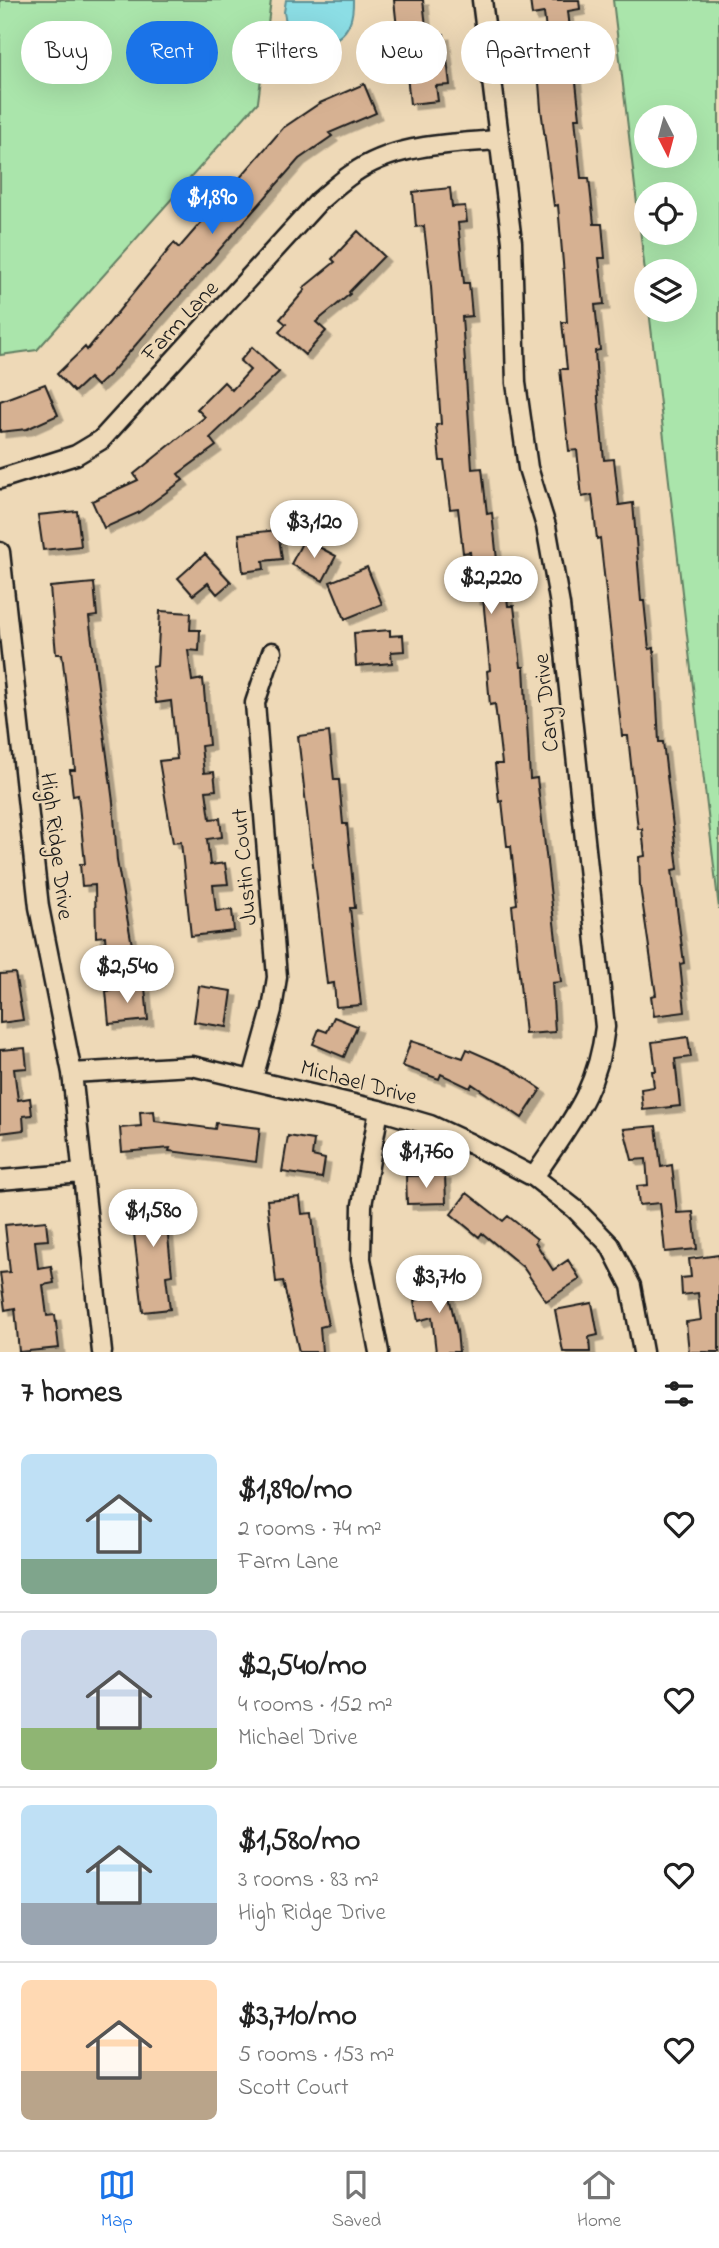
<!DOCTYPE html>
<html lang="en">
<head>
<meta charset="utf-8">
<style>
	body { margin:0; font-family:"Indie Flower",sans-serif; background:#f2f2f2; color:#222; height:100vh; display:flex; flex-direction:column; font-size:26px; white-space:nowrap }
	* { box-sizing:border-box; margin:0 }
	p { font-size:23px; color:#767676 }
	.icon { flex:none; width:38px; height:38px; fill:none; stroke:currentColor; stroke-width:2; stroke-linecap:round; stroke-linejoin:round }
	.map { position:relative; height:1352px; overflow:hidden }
	.drawer { display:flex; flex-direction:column; background:#fff; flex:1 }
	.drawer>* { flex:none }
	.guide { position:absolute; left:21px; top:21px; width:677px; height:63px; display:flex; gap:14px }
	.needle { width:46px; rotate:174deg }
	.fabs { position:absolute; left:634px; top:105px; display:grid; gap:14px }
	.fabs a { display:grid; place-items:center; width:63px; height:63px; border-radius:50%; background:#fff; box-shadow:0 7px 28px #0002; font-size:35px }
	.price { position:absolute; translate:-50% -60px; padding:0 16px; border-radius:24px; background:#fff; color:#222; font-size:23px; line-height:46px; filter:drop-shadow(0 2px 4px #0008) }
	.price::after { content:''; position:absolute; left:50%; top:42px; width:21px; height:16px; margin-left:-10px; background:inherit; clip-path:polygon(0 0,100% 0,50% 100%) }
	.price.on { background:#1a73e8; color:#fff }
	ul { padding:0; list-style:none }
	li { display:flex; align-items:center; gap:21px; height:175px; padding:0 21px }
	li+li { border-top:2px solid #e0e0e0 }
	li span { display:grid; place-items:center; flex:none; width:196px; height:140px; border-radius:10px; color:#555 }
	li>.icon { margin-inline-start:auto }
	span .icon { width:84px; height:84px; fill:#fffc; stroke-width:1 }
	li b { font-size:30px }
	h2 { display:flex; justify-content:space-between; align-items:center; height:84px; padding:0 21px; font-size:30px }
	.tag { padding:0 24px; border-radius:32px; background:#fff; box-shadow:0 7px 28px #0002; font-size:24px; line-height:63px }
	.tag.on { background:#1a73e8; color:#fff }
	.menu { display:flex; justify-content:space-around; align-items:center; height:98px; border-top:2px solid #e0e0e0; background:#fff; font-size:19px; color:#767676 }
	.menu a { display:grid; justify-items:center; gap:4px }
	.menu .on { color:#1a73e8 }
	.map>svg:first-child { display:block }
	.green { fill:#aae5ab; stroke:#638064; stroke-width:2; fill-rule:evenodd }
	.water { fill:#8cdee5; stroke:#5f9095; stroke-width:2 }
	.building { fill:#d6b192; stroke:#1c1c1c; stroke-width:2; filter:url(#shadow) }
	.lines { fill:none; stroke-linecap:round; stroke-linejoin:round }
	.minor-casing { stroke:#1c1c1c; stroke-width:23 }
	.minor { stroke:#eed9b7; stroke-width:18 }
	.labels { text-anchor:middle; stroke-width:5; stroke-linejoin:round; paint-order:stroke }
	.street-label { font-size:23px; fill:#1c1c1c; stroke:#eed9b7 }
</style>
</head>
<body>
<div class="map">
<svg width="719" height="1352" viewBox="0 0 719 1352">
	<defs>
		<filter id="shadow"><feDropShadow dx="5.5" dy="5.5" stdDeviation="0" flood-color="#0004"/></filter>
	</defs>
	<rect width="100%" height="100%" fill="#eed9b7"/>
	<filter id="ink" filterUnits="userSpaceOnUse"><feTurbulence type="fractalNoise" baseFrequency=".0143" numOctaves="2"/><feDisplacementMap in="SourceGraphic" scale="14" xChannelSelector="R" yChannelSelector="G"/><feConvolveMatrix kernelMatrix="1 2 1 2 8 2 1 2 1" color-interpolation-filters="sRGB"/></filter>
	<g filter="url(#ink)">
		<path class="green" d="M0,0H271L258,102L37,350L0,355Z
			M613,0H719V909L649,310H684V271H646V280ZM684,117V156H646V117ZM684,194V233H646V194Z"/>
		<path class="water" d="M286,0H353C354,37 334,44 300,48L289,38L284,12Z"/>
		<path class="building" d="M394,0H423L427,36L444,34L450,85L436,86L438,101L410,104L405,56H400Z
			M530,0H579L580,9L568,11L580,118H575L581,178H589L594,224H602L605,258H599L604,304L595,305L600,350L595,351L598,398L604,460L614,459L619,505L633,503L641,601H644L649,649L654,648L659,742H663L678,869L672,870L684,963L680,964L685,1012L654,1016L651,996L656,995L640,886L639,857L645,856L642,829H638L628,736H622L600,538L597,539L592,495L582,497L577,450L569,451L560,369H567L562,322H567L564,275L558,205L554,206L541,109L536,42L547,40L544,13L532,15Z
			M364,84L376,113L329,133L332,136L299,159L111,373L97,386L89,378L74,392L57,374L85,347L87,350L174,243L179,248L283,128L320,103Z
			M450,188L452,207L465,206L467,222L458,223L464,283H469L472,316L462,317L472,469L482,468L487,514L492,513L497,560H503L508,606H514L521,667H524L530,779L537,778L561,982L552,983L555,1032L525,1034L512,905L517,904L511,846H507L502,801L499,802L495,764H502L495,704L490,705L487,671L490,670L483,598L475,599L470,552L463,553L458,508L450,509L444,461H440L436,425L441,424L431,287L424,226L416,227L413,192Z
			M358,231L384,256L349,292L350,294L316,322L326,331L305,355L279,332L286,324L280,319L305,290L303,288L335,262L332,259Z
			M252,347L279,372L210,438L216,446L178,474L183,480L138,513L104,528L92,501L138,480L134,474L205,417L197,409L224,382L232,390L250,370L240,361Z
			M45,384L58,415L27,429L0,432V401Z
			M77,511L81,546L43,550L38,515Z
			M278,530L282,559L263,561L264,569L243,572L239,534Z
			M304,539L336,556L323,581L291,564Z
			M205,554L231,582L217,594L208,583L193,595L178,578Z
			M367,567L382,604L345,619L330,582Z
			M94,583L97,616L89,617L113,802L117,861L132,945L106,948L105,936L96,937L95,885L82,886L80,864H85L78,795L73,796L70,770H75L69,712L62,654H56L50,587Z
			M160,611L191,613L190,630H200L199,651L188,650L192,681L203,679L209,745L201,746L204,773L214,772L216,790L206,791L210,819L220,818L222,837L207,839L210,865L225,863L228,884L213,885L216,911L232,910L234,931L191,936L181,842L173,843L159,761L177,759L171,701L156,703L152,667L157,666Z
			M390,630V636L403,635L404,651L391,652L392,663L356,666L354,633Z
			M329,732L334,780H339L343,824H347L355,908H350L361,1005L336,1007L334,983L327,984L298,736Z
			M15,973L23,1020L0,1023V974Z
			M199,986L232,991L227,1027L194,1022Z
			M145,987L148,1020L109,1024L106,991Z
			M334,1017L357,1026L344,1057L313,1044L319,1029L327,1032Z
			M688,1037L691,1057L675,1059L680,1106L643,1110L641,1089L654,1087L652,1071H656L652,1042Z
			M411,1041L463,1058L467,1049L510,1068L541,1089L522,1118L472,1084L470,1088L441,1074L439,1079L402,1066Z
			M25,1048L27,1068L14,1069L18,1100L30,1098L32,1115L23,1116L24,1130L0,1133V1050Z
			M154,1111L155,1121L215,1129L216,1123L260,1128L256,1162L169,1151L170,1148L122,1152L120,1128L141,1126L140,1112Z
			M656,1126L661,1167L672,1165L677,1213L693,1212L697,1249L665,1252L660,1203L639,1205L637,1186L648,1185L646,1159L632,1160L624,1129Z
			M288,1136L314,1140L312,1156L325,1159L322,1178L282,1172Z
			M445,1175L446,1203L407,1204L406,1176Z
			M467,1193L503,1221L508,1216L537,1239L535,1242L553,1270L568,1260L580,1279L546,1301L523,1267L482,1233L479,1237L451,1214Z
			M170,1195L173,1226L167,1227L172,1275L166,1276L170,1309L143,1312L130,1199Z
			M300,1197L302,1214L312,1213L318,1279L328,1325L320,1327L322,1352H299L283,1281L276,1282L267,1200Z
			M46,1221L48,1240L35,1241L38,1268L51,1266L54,1283L43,1285L47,1316L55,1315L59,1348L19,1352L15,1308L5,1310L0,1273L10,1272L5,1225Z
			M719,1255V1352H689L686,1322L701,1320L698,1293L682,1295L681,1278L691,1277L689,1259Z
			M445,1279L457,1331L459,1352H436L432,1317L418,1321L414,1301L424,1298L421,1285Z
			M592,1303L598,1335L589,1337L590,1352H563L555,1310Z"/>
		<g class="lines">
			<g class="minor-casing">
				<path id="minor" d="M482,0L512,242L516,383L528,468L546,526L560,605L605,1027C598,1092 569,1124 534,1177
					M0,479L76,455L101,440L319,201C330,192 340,182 352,174C394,144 448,144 497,140
					M0,552L39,907L72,1073L102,1352
					M72,1073L192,1066L379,1110L430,1125L469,1143L534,1177L575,1209L610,1245L631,1286L643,1352
					M253,1078L272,1010L277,977L255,703L272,652
					M0,1180L82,1173
					M379,1352L361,1259L362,1205L379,1110"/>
			</g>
			<use href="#minor" class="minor"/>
		</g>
	</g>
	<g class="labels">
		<g class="street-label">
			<text transform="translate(179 320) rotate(-47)" y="8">Farm Lane</text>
			<text transform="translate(545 703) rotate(-96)" y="8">Cary Drive</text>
			<text transform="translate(58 846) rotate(83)" y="8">High Ridge Drive</text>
			<text transform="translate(243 867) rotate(-95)" y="8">Justin Court</text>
			<text transform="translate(359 1081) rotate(15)" y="8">Michael Drive</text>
		</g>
	</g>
</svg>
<div class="fabs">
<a><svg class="needle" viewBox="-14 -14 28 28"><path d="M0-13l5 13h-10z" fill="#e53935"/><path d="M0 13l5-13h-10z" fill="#767676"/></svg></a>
<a><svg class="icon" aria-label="locate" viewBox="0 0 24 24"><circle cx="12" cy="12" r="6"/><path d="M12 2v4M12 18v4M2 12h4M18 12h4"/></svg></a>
<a><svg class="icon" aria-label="layers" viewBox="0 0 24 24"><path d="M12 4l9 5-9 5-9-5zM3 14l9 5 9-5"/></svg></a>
</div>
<b class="price on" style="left:212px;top:236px">$1,890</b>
<b class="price" style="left:314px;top:560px">$3,120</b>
<b class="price" style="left:491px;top:616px">$2,220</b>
<b class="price" style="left:127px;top:1005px">$2,540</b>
<b class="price" style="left:426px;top:1190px">$1,760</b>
<b class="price" style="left:153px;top:1249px">$1,580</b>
<b class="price" style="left:439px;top:1315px">$3,710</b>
<div class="guide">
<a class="tag">Buy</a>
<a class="tag on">Rent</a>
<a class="tag">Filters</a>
<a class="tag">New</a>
<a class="tag">Apartment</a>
</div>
</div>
<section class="drawer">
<h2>7 homes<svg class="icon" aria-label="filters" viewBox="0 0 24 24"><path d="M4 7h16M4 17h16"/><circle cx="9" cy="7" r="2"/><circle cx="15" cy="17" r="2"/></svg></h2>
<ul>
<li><span style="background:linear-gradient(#bfe0f5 75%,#7fa58c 0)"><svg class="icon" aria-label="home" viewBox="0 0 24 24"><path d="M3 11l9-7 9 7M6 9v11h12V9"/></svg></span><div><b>$1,890/mo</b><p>2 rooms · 74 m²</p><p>Farm Lane</p></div><svg class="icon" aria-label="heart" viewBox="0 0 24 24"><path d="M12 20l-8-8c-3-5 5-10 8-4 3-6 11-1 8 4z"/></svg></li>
<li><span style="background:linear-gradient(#c9d6e8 70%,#8fb573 0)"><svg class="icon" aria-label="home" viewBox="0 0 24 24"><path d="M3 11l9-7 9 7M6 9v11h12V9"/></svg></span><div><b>$2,540/mo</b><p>4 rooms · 152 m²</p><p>Michael Drive</p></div><svg class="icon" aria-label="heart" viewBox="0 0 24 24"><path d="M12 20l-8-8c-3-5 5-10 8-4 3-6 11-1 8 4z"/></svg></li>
<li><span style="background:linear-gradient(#bfe0f5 70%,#9aa5b1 0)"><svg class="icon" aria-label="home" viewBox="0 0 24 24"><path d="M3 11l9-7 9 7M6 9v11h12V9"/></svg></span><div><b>$1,580/mo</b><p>3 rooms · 83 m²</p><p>High Ridge Drive</p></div><svg class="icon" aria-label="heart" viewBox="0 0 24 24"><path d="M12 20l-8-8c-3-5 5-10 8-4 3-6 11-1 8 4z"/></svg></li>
<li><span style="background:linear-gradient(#ffd9b3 65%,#b9a48a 0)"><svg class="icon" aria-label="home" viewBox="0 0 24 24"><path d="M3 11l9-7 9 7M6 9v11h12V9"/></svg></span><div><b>$3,710/mo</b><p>5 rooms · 153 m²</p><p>Scott Court</p></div><svg class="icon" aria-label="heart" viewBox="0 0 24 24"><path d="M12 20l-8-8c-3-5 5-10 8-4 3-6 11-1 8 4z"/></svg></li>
</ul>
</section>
<nav class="menu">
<a class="on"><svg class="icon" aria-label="map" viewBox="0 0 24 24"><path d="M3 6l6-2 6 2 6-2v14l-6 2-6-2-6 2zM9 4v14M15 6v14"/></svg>Map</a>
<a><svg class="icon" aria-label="saved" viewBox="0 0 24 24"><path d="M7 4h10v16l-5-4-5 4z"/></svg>Saved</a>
<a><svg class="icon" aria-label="home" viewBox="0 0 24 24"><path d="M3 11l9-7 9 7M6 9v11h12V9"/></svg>Home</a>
</nav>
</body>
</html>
